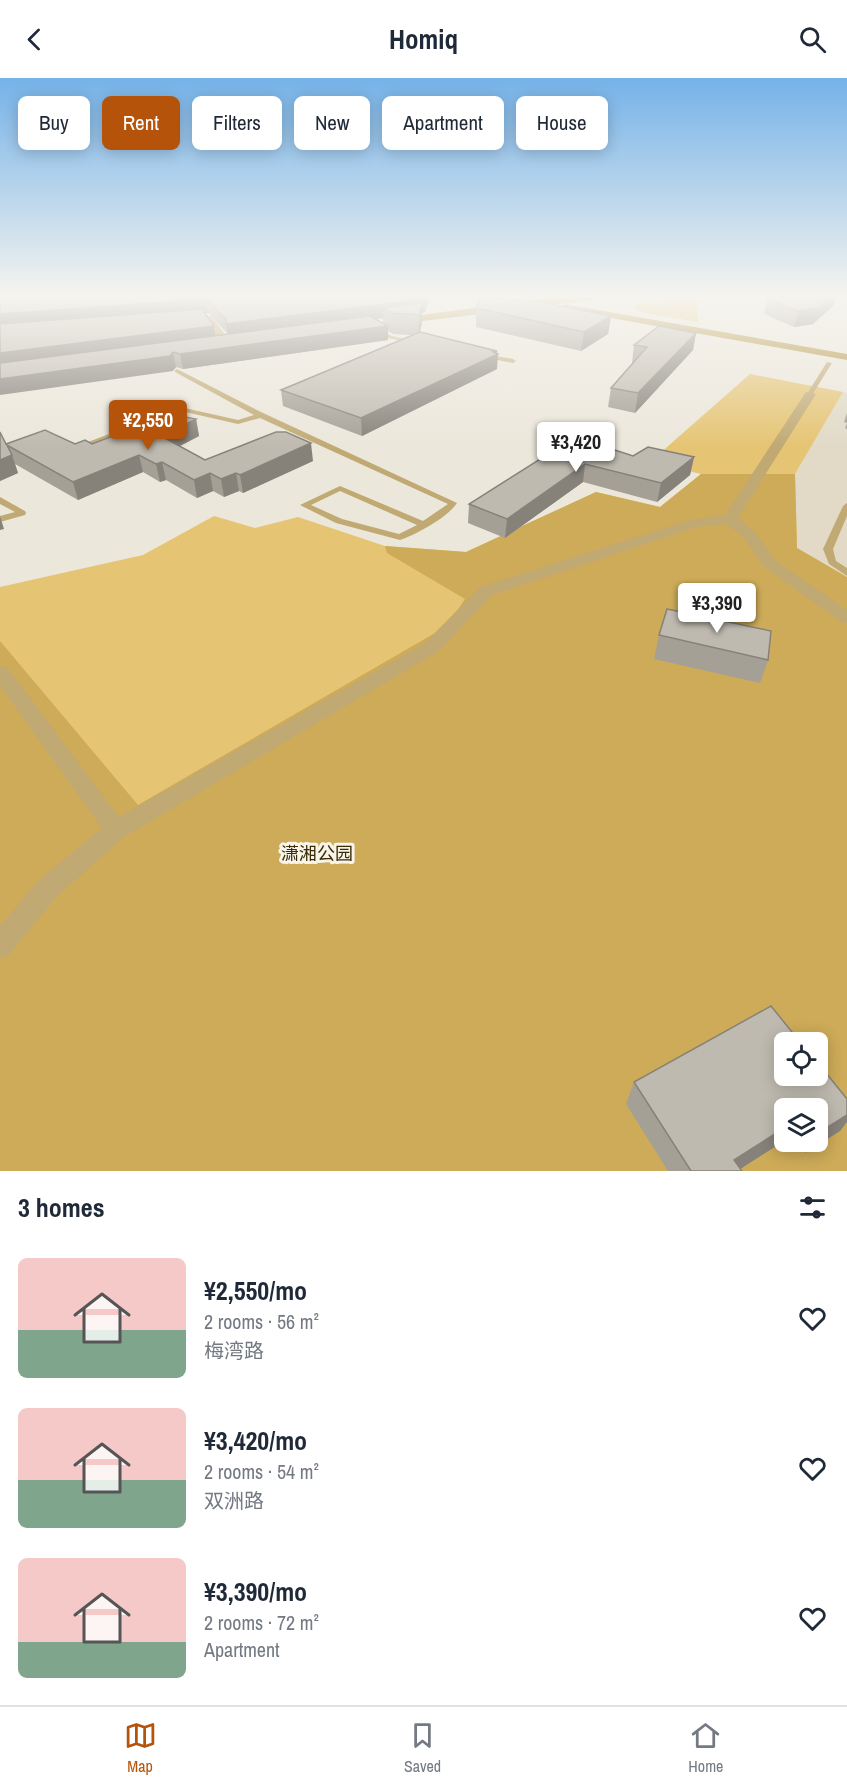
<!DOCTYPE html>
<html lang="en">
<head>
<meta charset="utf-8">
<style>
	body { margin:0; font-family:"Archivo Narrow","Noto Sans SC",sans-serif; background:#f2f2f3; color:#1f2937; height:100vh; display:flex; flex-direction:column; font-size:22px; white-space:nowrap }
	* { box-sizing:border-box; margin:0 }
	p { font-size:20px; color:#747a83 }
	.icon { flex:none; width:33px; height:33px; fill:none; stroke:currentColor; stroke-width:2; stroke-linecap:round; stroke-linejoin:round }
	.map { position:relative; height:1093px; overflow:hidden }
	.sheet { display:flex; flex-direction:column; background:#fff; flex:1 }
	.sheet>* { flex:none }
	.hud { position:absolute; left:18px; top:18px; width:812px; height:54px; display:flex; gap:12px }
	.buttons { position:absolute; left:774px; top:954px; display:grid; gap:12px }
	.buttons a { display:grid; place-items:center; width:54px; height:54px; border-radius:9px; background:#fff; box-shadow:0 3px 15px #0003; font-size:30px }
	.price { position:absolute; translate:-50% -51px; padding:0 14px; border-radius:6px; background:#fff; color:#222; font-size:20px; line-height:39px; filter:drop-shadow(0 2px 3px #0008) }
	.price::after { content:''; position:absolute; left:50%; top:36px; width:18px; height:14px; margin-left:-9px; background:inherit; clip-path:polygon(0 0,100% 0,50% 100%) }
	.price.selected { background:#b45309; color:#fff }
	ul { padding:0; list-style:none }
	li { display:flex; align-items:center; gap:18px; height:150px; padding:0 18px }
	li span { display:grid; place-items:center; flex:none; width:168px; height:120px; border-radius:9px; color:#555 }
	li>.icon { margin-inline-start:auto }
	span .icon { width:72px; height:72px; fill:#fffc; stroke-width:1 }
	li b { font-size:26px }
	h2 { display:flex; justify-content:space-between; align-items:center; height:72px; padding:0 18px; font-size:26px }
	.pill { padding:0 21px; border-radius:9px; background:#fff; box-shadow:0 3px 15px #0003; font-size:21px; line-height:54px }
	.pill.selected { background:#b45309; color:#fff }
	header { display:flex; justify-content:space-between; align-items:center; height:78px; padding:0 18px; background:#fff; font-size:27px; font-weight:700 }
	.dock { display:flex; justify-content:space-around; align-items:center; height:84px; border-top:2px solid #e0e1e3; background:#fff; font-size:16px; color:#747a83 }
	.dock a { display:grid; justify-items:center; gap:3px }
	.dock .selected { color:#b45309 }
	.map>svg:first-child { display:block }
	.built { fill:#e2dac7 }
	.green { fill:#e5c473; fill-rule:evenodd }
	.forest { fill:#cdab58; fill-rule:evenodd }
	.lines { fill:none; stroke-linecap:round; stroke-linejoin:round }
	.lane { fill:#c0a973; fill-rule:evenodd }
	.street { fill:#c0a973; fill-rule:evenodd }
	.secondary { fill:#ac892d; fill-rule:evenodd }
	.wall { fill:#a4a096; fill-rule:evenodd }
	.shaded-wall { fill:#86827a }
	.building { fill:#bfbaaf; stroke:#86827a; stroke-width:1.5 }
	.labels { text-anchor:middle; stroke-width:6; stroke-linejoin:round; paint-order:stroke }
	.near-park-label { font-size:18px; fill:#382b05; stroke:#f9f4e9 }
</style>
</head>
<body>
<header><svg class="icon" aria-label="back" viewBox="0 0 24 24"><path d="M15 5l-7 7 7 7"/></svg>Homiq<svg class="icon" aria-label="search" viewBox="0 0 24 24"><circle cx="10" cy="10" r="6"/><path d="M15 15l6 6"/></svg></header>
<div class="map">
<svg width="847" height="1093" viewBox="0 0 847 1093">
	<rect width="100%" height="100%" fill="#ece7db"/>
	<path class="built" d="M843,314L847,315V499L796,470L795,396Z"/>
	<path class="green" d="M697,221L698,244L640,234L633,229L640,225Z
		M750,296L843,314L795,396L797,470L847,499V1093H0V509L143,477L214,438L255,450L298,439L385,468L466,474L596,414L660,429L701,396L650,384ZM784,964H818V998H784ZM784,1030H818V1064H784Z"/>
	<path class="forest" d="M701,396H795L797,470L847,499V1093H0V563L138,727L447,548L465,521L387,475L385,468L466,474L596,414L660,429ZM784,964H818V998H784ZM784,1030H818V1064H784Z"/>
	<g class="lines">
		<path class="lane" d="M375,251H379L392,258L419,264L416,266L388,260L375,253Z
			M485,276L513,281L516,283L513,285L483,279V277Z
			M827,284L832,285L812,317H808L807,316Z
			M177,291L261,334L457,425C447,440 417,456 400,462L336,445L300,427L340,408L423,443L448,426L260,340L238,346L181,333L81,373H75V369L180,329L238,342L254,337L175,294V292ZM340,413L417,447L399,456L342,441L311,427Z
			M0,419L25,433L26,435L25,437L0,444V438L15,434L0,426Z
			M847,425V438L833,471L836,483L847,490V498L829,486L823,471L843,428Z"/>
		<path class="street" d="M211,238L227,259L226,261H218L205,243L183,245L178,242L183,239Z
			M806,314L816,316L738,440L755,454L775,482L847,532V545L841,544L763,488L744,460L727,446L697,449L492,517L439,573L124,759L57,818L9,877L0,880V848L39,802L102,750L0,608V588L7,589L119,739L425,565L480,509L690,442L725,437Z"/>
		<path class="secondary" d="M597,216H639L399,246L394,243L399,240L539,221Z
			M564,226L847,276V282L561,231L559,229Z"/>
	</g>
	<path class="wall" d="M0,216H434L429,217V221L425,234L422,235V245L420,254L497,273V291L362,358L283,328L281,312L411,257L393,256L388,253V262L183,291L176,289L173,293ZM204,235H208L228,256L215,258L214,248ZM383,240V246L375,241Z
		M767,221L834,227L813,246L794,249L764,236Z
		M476,230L611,238L608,256L581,273L476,249Z
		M696,255L693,272L635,335L608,329L611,310L633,285H632L634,267Z
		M847,335V351L845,350L847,345L844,344Z
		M131,341H196L199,358L179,368L205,382L313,383L243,415L239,413L224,419L213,413L197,420L166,402L160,404L143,394L78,422L15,386L18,395L0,403V354L6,366H92L133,350Z
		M575,359L633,378L694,379L690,397L657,424L583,404L505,460L468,445L469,426Z
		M659,557L768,582L760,605L654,581Z
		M634,1004L847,1021V1044L840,1053L805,1075L797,1064H818V1030H784V1063L740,1091L742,1093H668L626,1026Z"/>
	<path class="shaded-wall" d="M426,216H434L429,217V221L425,234L422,235V245L419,258V237L383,230V240L228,260L226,246Z
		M834,216H837L834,227L813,246L794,249L798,233Z
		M206,221L208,235L0,250V236Z
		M611,238L608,256L581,273L584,254Z
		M214,248L216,262L0,291V275Z
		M388,248V262L183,291L180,276Z
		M696,255L693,272L635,335L638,315Z
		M497,273V276H498L497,291L362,358L361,340Z
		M173,274L176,289L173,293L0,317V301Z
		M196,341L199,358L165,376L161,358Z
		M311,365L313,383L243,415L240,397Z
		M12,377L18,395L0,403V382Z
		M139,377L143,394L78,422L73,404Z
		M694,379L690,397L657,424L661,405Z
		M162,384L166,402L160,404L156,386Z
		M585,386L583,404L505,460L507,441Z
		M210,395L213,413L197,420L194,402Z
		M236,395L239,413L224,419L221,401Z
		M0,438L4,451L0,452Z
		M847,1037V1044L840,1053L805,1075L814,1064H818V1058L820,1054Z
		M784,1050V1063L737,1093L734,1082Z"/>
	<path class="building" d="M0,216H427L425,221L226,246V241L206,221L0,236Z
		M771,216H834L817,230L798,233L767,221Z
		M480,219L540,224L611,238L584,254L476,230Z
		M422,225L419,237L392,235L383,230Z
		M202,231L214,248L0,275V246Z
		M370,238L388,248L180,276L173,274L170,278L0,301V285Z
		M659,248L696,255L638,315L611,310L647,269L634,267Z
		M420,254L497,273L493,274L498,276L361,340L281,312Z
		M153,333L196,341L161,358L205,382L276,354H286L311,365L240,397L236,395L221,401L210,395L194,402L162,384L156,386L139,377L73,404L7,367L12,377L0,382V354L6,366L45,352L75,366L85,362L92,366L137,349L131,341Z
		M575,359L633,378L648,369L694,379L661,405L585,386L507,441L469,426Z
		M667,531L771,553L768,582L659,557Z
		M771,928L800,964H784V998H818V985L847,1021V1037L820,1054L818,1051V1030H784V1050L734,1082L742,1093H691L634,1004Z"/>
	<linearGradient id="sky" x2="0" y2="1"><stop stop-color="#75b2e8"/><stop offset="0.59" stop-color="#f6f4ef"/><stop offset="1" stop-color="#f6f4ef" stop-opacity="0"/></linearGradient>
	<rect width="847" height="369" fill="url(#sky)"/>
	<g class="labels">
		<g class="near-park-label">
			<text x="317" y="782">潇湘公园</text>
		</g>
	</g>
</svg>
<div class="buttons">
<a><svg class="icon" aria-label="locate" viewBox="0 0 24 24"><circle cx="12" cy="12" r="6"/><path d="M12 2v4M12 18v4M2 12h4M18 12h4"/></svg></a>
<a><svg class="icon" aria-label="layers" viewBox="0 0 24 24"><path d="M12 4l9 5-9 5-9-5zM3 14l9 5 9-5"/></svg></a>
</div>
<b class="price selected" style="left:148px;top:373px">¥2,550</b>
<b class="price" style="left:576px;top:395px">¥3,420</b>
<b class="price" style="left:717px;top:556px">¥3,390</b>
<div class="hud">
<a class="pill">Buy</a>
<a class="pill selected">Rent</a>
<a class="pill">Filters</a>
<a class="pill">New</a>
<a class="pill">Apartment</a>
<a class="pill">House</a>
</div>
</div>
<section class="sheet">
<h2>3 homes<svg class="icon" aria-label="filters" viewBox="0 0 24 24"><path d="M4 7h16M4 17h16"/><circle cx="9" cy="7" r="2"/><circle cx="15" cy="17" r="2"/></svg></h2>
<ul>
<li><span style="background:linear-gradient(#f6c9c9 60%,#7fa58c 0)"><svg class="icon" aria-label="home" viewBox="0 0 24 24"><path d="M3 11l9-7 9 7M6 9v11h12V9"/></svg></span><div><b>¥2,550/mo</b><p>2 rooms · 56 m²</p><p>梅湾路</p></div><svg class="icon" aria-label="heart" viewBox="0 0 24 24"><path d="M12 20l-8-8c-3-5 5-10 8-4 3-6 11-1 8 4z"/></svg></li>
<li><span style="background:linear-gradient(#f6c9c9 60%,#7fa58c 0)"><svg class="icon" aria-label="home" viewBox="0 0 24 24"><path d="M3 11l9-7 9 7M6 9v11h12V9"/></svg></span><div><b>¥3,420/mo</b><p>2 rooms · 54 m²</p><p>双洲路</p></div><svg class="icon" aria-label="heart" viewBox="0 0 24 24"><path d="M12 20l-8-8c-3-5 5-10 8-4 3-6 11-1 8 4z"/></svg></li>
<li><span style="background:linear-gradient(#f6c9c9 70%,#7fa58c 0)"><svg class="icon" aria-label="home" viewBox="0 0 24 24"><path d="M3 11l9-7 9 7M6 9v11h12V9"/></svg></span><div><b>¥3,390/mo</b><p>2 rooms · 72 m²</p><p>Apartment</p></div><svg class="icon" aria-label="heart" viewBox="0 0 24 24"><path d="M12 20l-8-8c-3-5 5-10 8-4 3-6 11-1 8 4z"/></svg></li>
</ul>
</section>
<nav class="dock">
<a class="selected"><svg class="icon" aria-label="map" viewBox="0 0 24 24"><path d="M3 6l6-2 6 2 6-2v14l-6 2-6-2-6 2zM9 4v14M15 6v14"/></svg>Map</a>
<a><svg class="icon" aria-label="saved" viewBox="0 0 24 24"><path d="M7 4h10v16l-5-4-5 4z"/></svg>Saved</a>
<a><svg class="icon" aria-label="home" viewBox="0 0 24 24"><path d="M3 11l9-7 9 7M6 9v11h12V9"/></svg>Home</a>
</nav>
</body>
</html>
